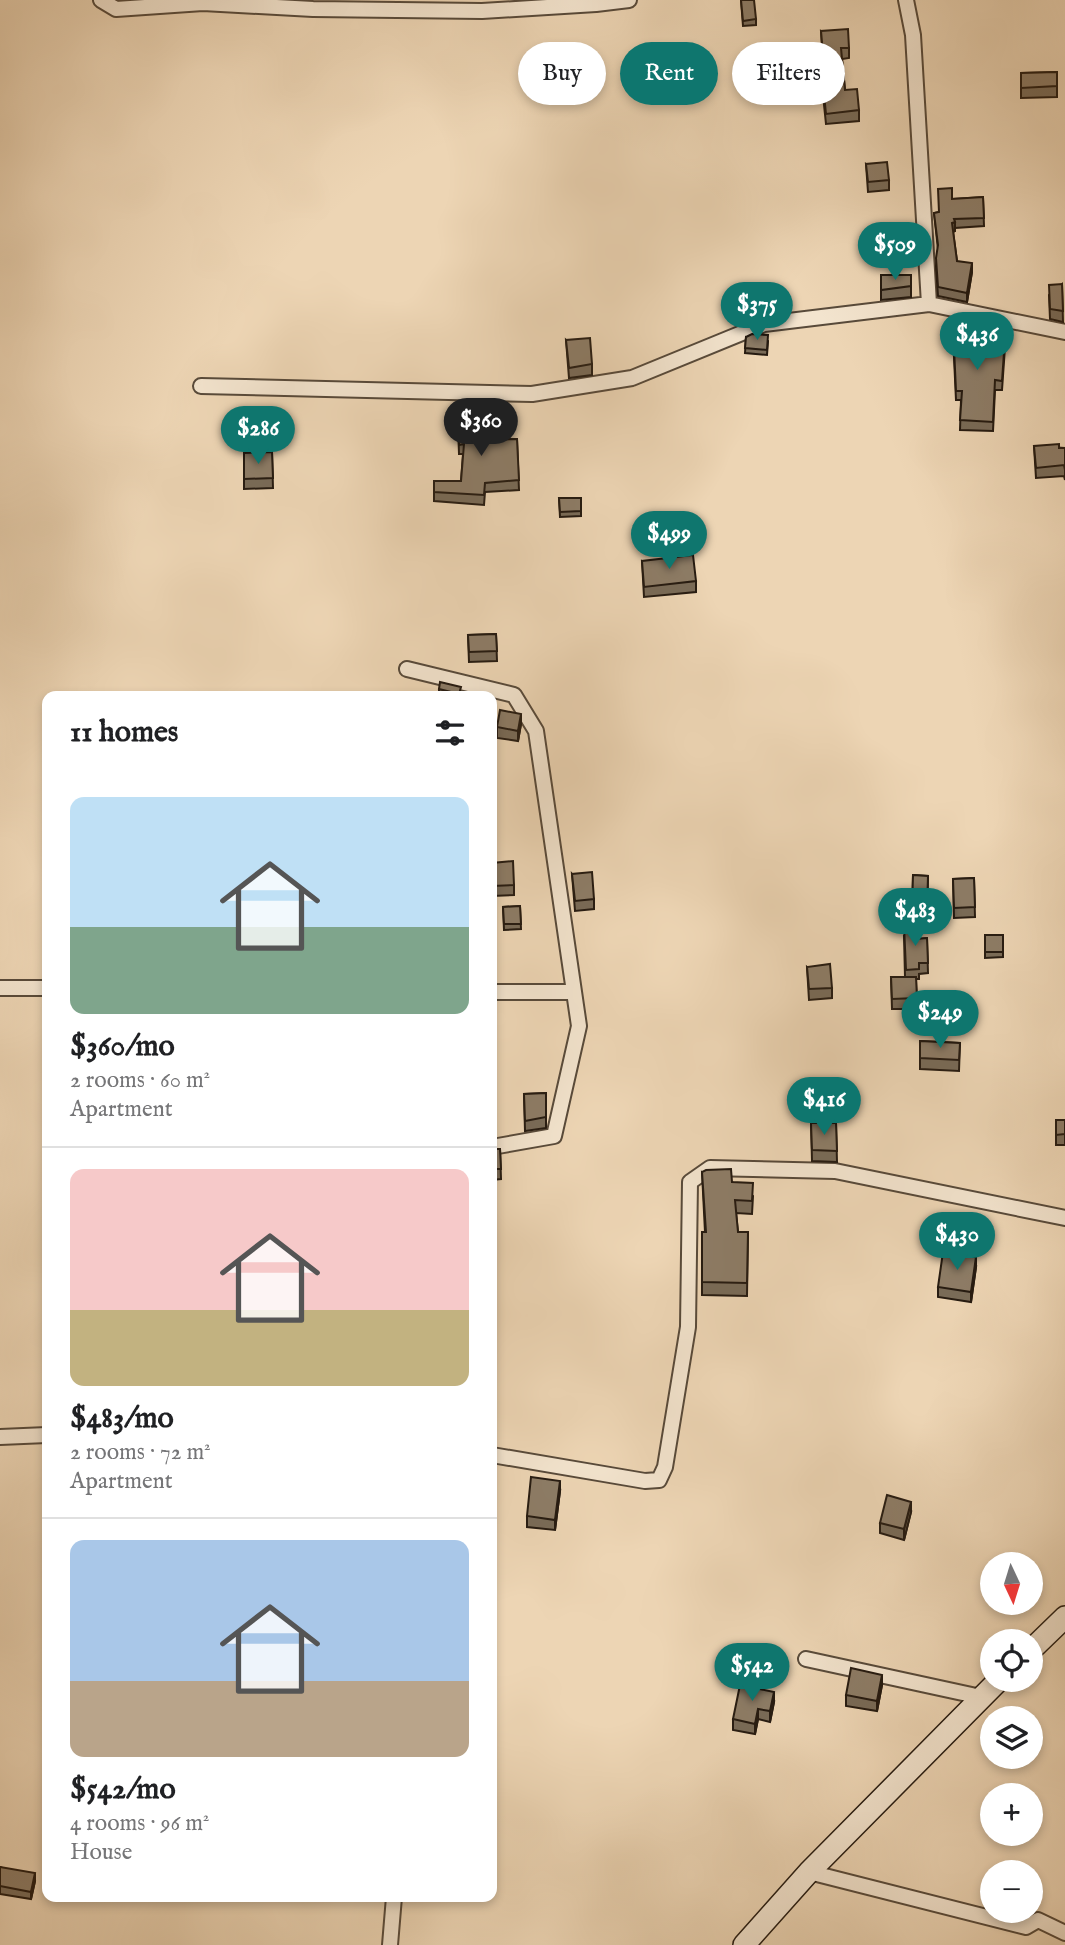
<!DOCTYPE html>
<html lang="en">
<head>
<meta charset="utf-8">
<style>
	body { margin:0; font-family:"IM FELL English",serif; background:#f6f6f6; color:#202124; height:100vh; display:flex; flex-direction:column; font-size:26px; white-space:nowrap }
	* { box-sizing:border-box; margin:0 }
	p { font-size:23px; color:#757577 }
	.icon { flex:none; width:38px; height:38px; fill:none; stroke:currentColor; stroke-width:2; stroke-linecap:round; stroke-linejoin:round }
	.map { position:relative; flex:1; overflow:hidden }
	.sheet { position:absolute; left:42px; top:691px; width:455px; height:1211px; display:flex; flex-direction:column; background:#fff; border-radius:14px; box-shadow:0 4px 10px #0003 }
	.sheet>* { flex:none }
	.top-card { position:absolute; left:518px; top:42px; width:441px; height:63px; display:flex; gap:14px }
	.needle { width:46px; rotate:176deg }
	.fabs { position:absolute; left:980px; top:1552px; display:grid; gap:14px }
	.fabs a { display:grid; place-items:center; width:63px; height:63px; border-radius:50%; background:#fff; box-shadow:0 4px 10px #0003; font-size:35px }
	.price { position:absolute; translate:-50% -60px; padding:0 16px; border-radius:24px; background:#0f766e; color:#fff; font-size:23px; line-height:46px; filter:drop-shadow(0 2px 4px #0008) }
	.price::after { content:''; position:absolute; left:50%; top:42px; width:21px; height:16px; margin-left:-10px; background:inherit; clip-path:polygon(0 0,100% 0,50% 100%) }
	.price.selected { background:#222; color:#fff }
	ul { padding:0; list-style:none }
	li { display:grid; align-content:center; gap:14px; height:371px; padding:0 28px }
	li+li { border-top:2px solid #e0e0e0 }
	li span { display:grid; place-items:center; height:217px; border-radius:14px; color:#555 }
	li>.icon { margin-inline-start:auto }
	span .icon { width:126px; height:126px; fill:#fffc; stroke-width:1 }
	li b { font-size:30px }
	h2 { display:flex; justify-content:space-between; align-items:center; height:84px; padding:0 28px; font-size:30px }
	.tag { padding:0 24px; border-radius:32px; background:#fff; box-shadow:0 4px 10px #0003; font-size:24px; line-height:63px }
	.tag.selected { background:#0f766e; color:#fff }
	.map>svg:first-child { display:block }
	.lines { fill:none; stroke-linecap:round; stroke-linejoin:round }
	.minor-casing { stroke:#584a3a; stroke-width:18 }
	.secondary-casing { stroke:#261b11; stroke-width:24 }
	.minor { stroke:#f3e4ce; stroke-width:14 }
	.secondary { stroke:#f3e4ce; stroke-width:21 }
	.wall { fill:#796b58; stroke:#261b11; stroke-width:2 }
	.shaded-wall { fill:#635747; stroke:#261b11; stroke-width:2 }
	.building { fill:#8d7c66; stroke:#261b11; stroke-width:2 }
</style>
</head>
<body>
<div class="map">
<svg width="1065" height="1945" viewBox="0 0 1065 1945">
	<rect width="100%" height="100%" fill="#edd5b4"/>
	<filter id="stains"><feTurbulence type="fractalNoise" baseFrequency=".00286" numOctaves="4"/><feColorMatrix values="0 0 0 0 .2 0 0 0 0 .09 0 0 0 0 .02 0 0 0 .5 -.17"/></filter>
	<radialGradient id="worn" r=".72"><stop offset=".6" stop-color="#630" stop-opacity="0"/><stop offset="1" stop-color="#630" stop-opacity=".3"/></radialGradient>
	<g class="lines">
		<g class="minor-casing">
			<path id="minor" d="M101,0L116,9L203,3L313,9L482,11L596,4L629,0
				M929,304L1065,332
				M201,386L532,394L632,378L764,324L929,304L913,35L906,0
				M407,669L514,695L536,731L579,1026L554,1136L492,1147
				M0,988H47
				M492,992H574
				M0,1437L47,1435
				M492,1455L645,1481L659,1480L665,1467L688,1327L690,1182L710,1168L835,1171L1065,1218
				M806,1659L981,1697
				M809,1872L1026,1927L1038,1920L1065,1933
				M390,1945L394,1897"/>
		</g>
		<g class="secondary-casing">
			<path id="secondary" d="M1031,1650L1065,1617
				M744,1945L809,1872L999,1680"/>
		</g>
		<use href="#minor" class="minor"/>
		<use href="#secondary" class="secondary"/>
	</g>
	<path class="wall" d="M741,0L756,19V25L743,26Z
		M821,31L849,48V58L842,59L845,90L859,110V121L826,124L821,76V65H823Z
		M1057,72V97L1021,98V73Z
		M866,164L889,180V190L868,192Z
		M983,197L984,226L955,228V231L953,232L957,261L972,272L967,302L938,296L936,266L938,249L934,213L939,212L952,199Z
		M881,275H911V297L881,300Z
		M1062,284L1063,322L1050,319L1049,295Z
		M953,336L1005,347L1002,390H995L993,431L960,430L961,400H956Z
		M746,337L768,341L767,355L745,353Z
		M566,340L592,364V375L569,378Z
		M458,423H476L488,440L517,439L519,490L485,492L484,505L434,501V481H461L463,454H459Z
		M1034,446L1065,448V480L1064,476L1036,478Z
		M272,452L273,488L244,489V453Z
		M559,498H581V516L560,517Z
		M642,561L696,581V592L644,597Z
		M496,634L497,661L469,662L468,635Z
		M439,689L461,692L460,696H448L439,695Z
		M521,724L518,741L497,738V727Z
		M492,863L514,885V895L492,896Z
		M572,874L594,899V909L575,911Z
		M913,875L928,876L927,921H912Z
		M974,878L975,917L954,918L953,879Z
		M520,906L521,929L504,930L503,907Z
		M985,935H1003V957L985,958Z
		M904,936L917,939L927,938L928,973L919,974V979H916L917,1009H892L891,977H905Z
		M807,967L832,988V998L809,1000Z
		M920,1041L960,1043L959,1071L920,1069Z
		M546,1093V1128L525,1131L524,1094Z
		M1056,1120H1065V1145H1056Z
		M811,1123H836L837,1162L812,1161Z
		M492,1149H500L501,1179L492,1180Z
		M702,1172L732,1182L753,1196L752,1214L736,1213L738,1232H748L747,1296L702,1295V1232H705Z
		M976,1267L971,1302L938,1297V1287Z
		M560,1491L555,1530L527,1527V1516Z
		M911,1512L904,1540L880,1533V1523Z
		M882,1685L877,1711L846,1706V1695Z
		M774,1702L770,1722L758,1719L755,1734L733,1730V1719Z
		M0,1867L35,1881L31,1899L0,1894Z"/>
	<path class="shaded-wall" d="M955,222V231L952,232V223Z
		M972,263V272L967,302V293Z
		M521,714V724L518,741V731Z
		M976,1257V1267L971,1302V1292Z
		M560,1481V1491L555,1530V1520Z
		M911,1502V1512L904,1540V1529Z
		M882,1675V1685L877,1711V1701Z
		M774,1692V1702L770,1722V1711Z
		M758,1709V1719L755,1734V1724Z
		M35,1873V1881L31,1899V1892Z"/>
	<path class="building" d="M741,0H754L756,19L743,21Z
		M848,29L849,48H841L845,90L857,89L859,110L826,114L821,65H824L821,31Z
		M1057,72V86L1021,88V73Z
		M887,162L889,180L868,182L866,164Z
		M952,188V199L983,197L984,218L954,219L955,222L952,223L957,261L972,263L967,293L938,287L936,258L938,245L934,213L939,212L938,189Z
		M881,275H911V286L881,290Z
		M1062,284L1063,311L1050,309L1049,285Z
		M979,325L980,342L1005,338L1002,381L995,380L993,422L960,420L962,391H956L953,326Z
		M752,334L768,335L767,350L745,348L746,337Z
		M590,338L592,364L569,368L566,340Z
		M461,405H476V423L488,422V440L517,439L519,480L485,483L484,495L434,492V481H461L464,444L459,445L458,423H461Z
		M1059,444V448H1065V470L1064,465L1036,468L1034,446Z
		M272,452L273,478L244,479V453Z
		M559,498H581V511L560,512Z
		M693,555L696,581L644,587L642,561Z
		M496,634L497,651L469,652L468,635Z
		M440,682L461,687L459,694L439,689Z
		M500,710L521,714L518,731L497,727Z
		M513,861L514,885L492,886V863Z
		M592,872L594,899L575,901L572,874Z
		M913,875L928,876L927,910H912Z
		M974,878L975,907L954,908L953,879Z
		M520,906L521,924H504L503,907Z
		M904,925H916L917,939L927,938L928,963H919V969L906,970Z
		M985,935H1003V952H985Z
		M830,964L832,988L809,989L807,967Z
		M891,977H916L917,998L892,999Z
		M920,1041L960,1043L959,1060L920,1058Z
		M546,1093V1117L525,1121L524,1094Z
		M1056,1120H1065V1134L1056,1135Z
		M811,1123H836L837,1151L812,1150Z
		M492,1149H500L501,1169H492Z
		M731,1169L732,1182L753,1183L752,1201L735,1200L738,1232H748L747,1283L702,1282V1232H706L702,1172L706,1170Z
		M943,1252L976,1257L971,1292L938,1287Z
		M531,1477L560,1481L555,1520L527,1516Z
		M887,1495L911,1502L904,1529L880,1523Z
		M851,1668L882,1675L877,1701L846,1695Z
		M740,1685L774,1692L770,1711L758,1709L755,1724L733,1719Z
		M0,1867L35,1873L31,1892L0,1886Z"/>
	<rect width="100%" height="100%" filter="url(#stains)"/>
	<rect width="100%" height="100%" fill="url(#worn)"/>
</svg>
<div class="fabs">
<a><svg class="needle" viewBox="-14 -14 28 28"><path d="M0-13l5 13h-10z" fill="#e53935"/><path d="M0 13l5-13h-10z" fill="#757577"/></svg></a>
<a><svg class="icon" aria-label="locate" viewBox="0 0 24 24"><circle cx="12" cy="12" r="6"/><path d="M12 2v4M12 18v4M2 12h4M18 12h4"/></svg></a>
<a><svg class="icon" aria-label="layers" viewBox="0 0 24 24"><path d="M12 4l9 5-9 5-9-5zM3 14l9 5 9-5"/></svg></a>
<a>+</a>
<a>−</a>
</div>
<b class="price" style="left:895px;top:282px">$509</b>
<b class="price" style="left:757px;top:342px">$375</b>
<b class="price" style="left:977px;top:372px">$436</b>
<b class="price selected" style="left:481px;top:458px">$360</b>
<b class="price" style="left:258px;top:466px">$286</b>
<b class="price" style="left:669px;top:571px">$499</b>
<b class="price" style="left:915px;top:948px">$483</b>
<b class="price" style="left:940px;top:1050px">$249</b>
<b class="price" style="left:824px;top:1137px">$416</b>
<b class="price" style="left:957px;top:1272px">$430</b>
<b class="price" style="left:752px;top:1703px">$542</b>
<div class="top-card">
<a class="tag">Buy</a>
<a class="tag selected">Rent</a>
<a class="tag">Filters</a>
</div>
<section class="sheet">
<h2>11 homes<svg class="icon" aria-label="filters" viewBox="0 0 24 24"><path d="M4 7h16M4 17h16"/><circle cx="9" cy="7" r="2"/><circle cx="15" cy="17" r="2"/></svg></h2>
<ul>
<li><span style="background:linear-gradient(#bfe0f5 60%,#7fa58c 0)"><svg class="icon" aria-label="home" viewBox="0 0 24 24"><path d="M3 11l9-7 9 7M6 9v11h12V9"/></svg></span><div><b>$360/mo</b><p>2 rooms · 60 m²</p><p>Apartment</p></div></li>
<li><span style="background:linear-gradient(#f6c9c9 65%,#c2b280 0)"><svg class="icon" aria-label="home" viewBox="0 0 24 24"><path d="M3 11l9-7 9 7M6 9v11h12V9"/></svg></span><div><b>$483/mo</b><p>2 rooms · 72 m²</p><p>Apartment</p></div></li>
<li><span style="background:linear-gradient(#a9c7e8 65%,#b9a48a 0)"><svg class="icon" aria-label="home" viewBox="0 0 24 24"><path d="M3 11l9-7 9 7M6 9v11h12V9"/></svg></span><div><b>$542/mo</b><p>4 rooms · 96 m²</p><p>House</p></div></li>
</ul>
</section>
</div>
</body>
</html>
